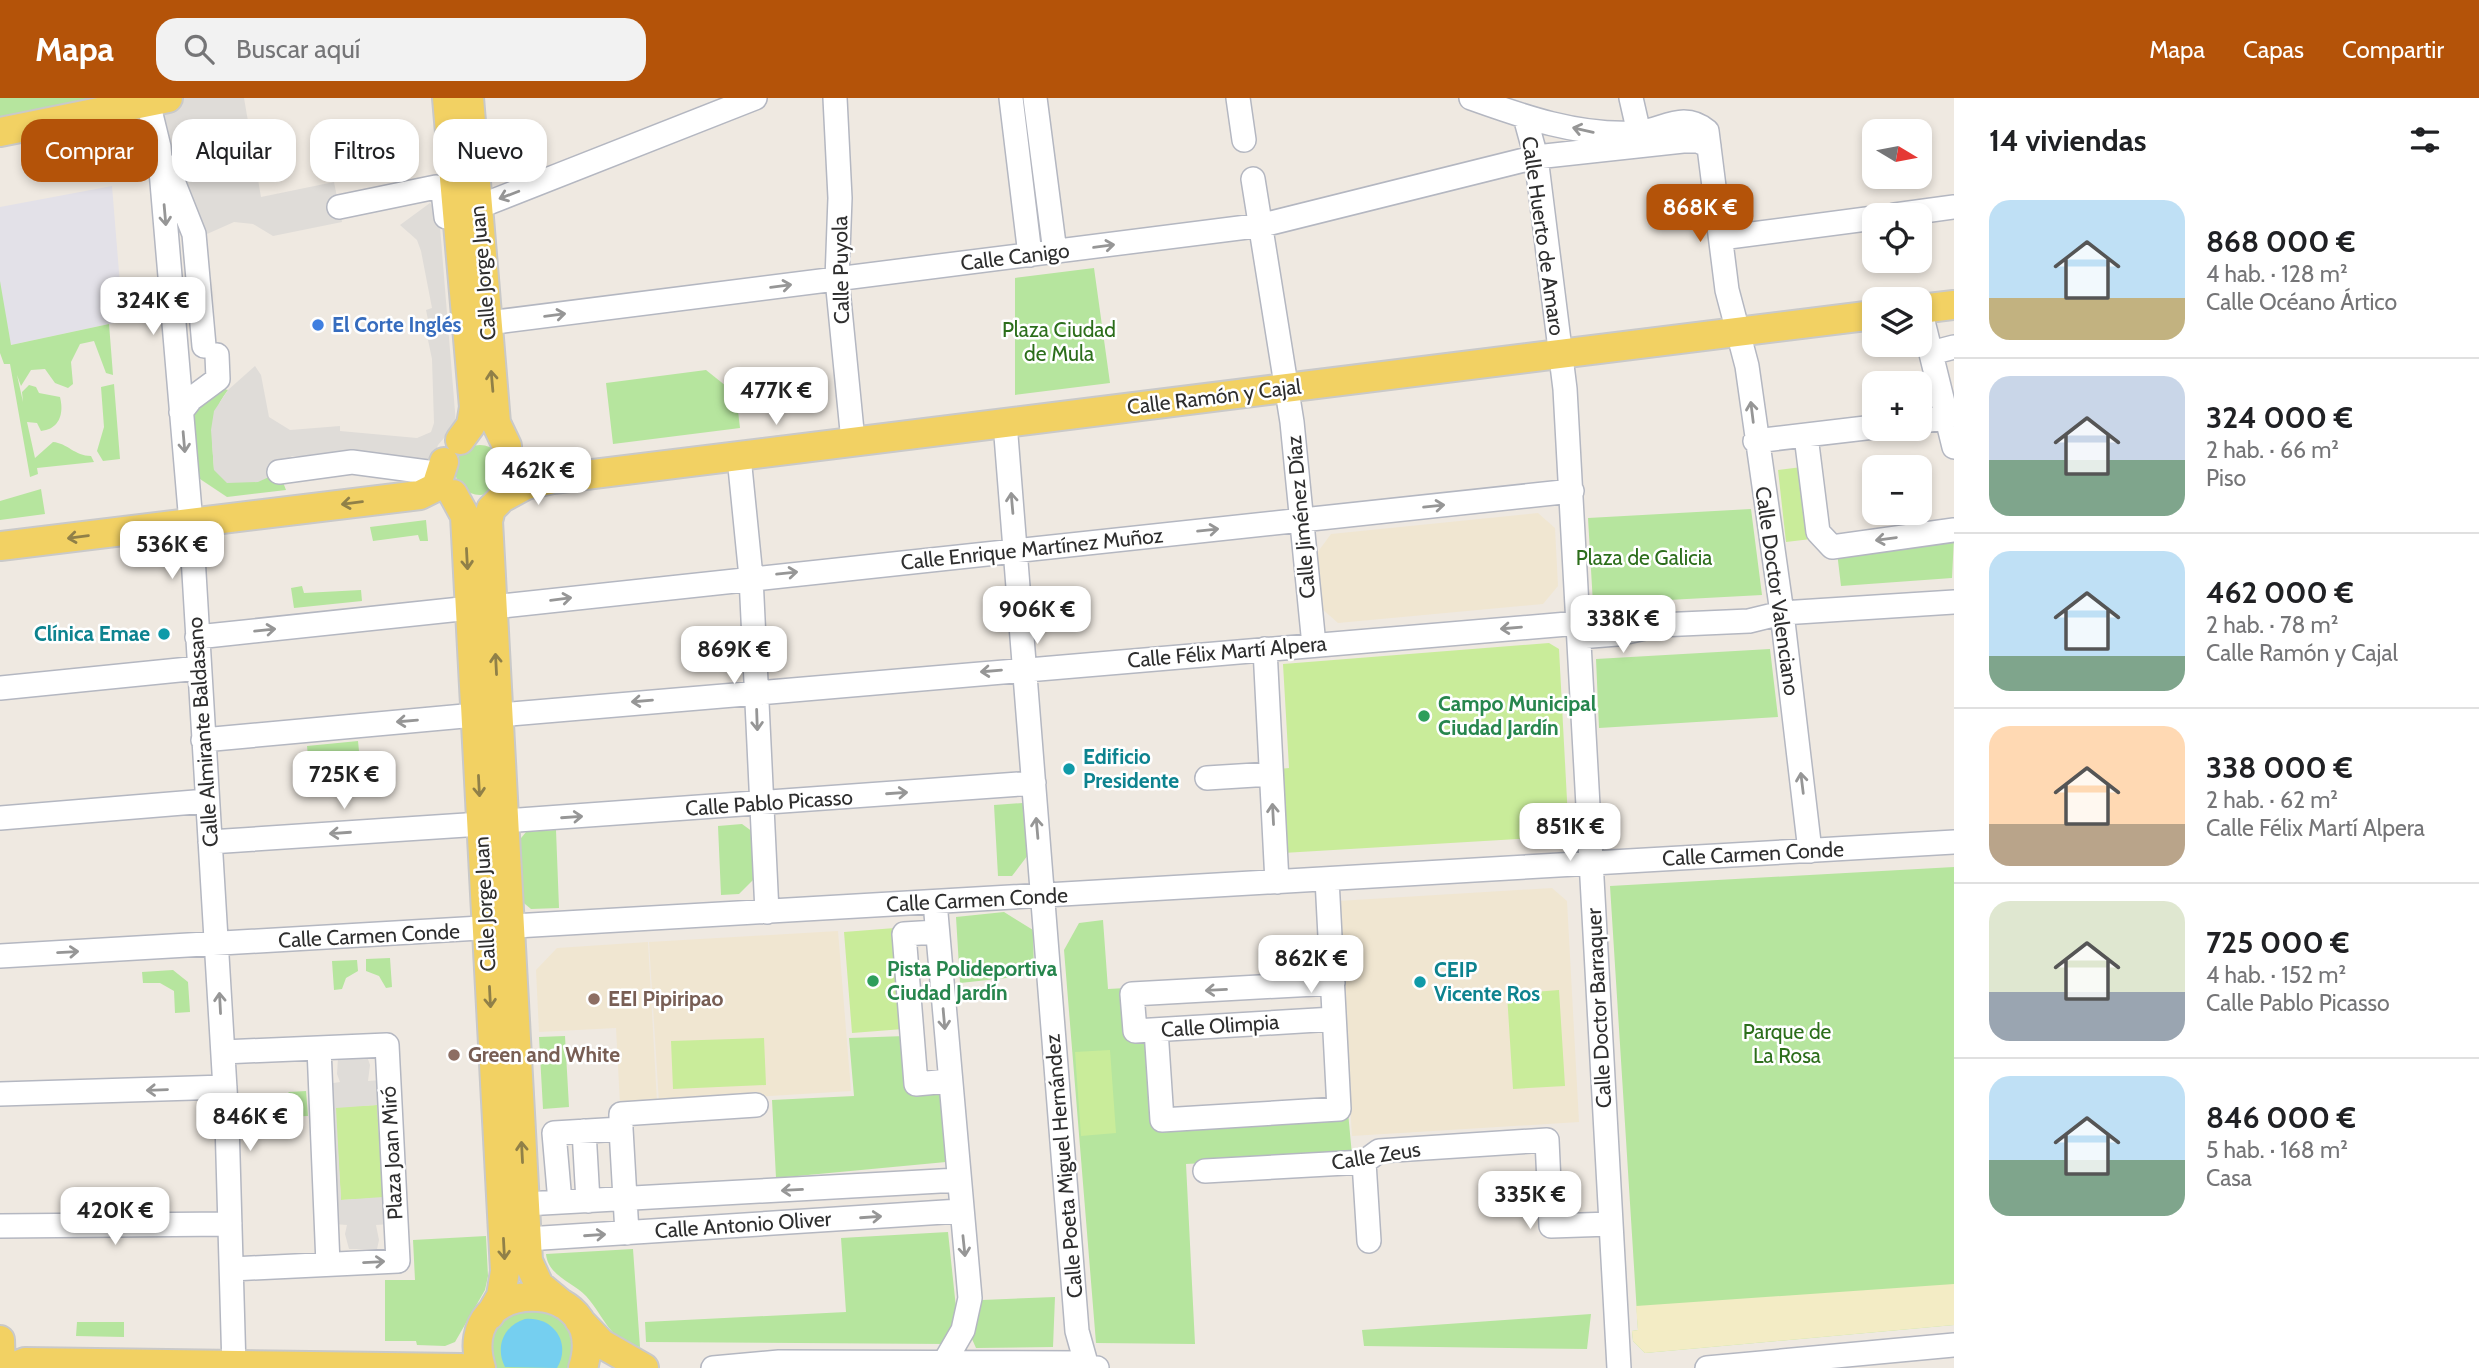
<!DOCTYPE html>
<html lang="es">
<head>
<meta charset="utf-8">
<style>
	body { margin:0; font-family:Cabin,sans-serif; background:#f2f2f2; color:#202124; height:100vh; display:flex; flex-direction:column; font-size:26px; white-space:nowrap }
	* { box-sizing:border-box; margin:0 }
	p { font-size:23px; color:#757577 }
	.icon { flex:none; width:38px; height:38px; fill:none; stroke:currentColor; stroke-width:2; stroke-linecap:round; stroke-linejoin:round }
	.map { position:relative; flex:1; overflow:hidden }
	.details { display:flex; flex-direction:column; background:#fff; width:525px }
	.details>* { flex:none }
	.hud { position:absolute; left:21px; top:21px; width:665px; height:63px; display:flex; gap:14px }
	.needle { width:46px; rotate:100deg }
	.buttons { position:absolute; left:1862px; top:21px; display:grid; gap:14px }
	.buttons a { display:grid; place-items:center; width:70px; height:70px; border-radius:14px; background:#fff; box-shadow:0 4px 10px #0003; font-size:35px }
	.price { position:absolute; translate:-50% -60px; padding:0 16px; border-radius:14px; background:#fff; color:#222; font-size:23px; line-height:46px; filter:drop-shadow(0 2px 4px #0008) }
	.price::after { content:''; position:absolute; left:50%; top:42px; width:21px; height:16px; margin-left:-10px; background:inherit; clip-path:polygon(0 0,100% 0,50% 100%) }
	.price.active { background:#b45309; color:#fff }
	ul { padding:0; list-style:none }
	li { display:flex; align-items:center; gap:21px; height:175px; padding:0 35px }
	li+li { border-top:2px solid #e0e0e0 }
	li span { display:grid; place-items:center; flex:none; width:196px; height:140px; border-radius:21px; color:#555 }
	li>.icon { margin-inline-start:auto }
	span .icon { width:84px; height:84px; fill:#fffc; stroke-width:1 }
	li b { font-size:30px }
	h2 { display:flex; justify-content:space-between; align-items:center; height:84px; padding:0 35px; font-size:30px }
	.tag { padding:0 24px; border-radius:21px; background:#fff; box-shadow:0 4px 10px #0003; font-size:24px; line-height:63px }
	.tag.active { background:#b45309; color:#fff }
	header { display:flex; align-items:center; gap:42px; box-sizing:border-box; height:98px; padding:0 35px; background:#b45309; color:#fff }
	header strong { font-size:33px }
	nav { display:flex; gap:38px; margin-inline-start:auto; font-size:24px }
	.search { width:490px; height:63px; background:#f2f2f2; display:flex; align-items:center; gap:18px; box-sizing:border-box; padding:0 24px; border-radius:21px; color:#757577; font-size:26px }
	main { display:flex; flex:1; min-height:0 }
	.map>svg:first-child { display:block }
	.industrial { fill:#e3e1e8 }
	.education { fill:#f0e6d1 }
	.green { fill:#b6e59e }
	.sand { fill:#f3ecc5 }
	.pitch { fill:#c9ec9a }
	.plaza { fill:#dfdcd8; fill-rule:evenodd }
	.water { fill:#75cff0 }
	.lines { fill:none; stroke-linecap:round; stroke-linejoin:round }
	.minor-casing { stroke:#b4b7c1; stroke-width:26 }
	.major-casing { stroke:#c9c9c9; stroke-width:32 }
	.minor { stroke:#fff; stroke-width:23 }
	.major { stroke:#f2d163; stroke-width:28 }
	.oneway { stroke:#969696 }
	.oneway2 { stroke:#908048 }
	.shop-dot { fill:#3f7fe0; stroke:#fff; stroke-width:2.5 }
	.culture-dot { fill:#0f9aa8; stroke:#fff; stroke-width:2.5 }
	.leisure-dot { fill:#2e9e5b; stroke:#fff; stroke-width:2.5 }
	.education-dot { fill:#8d6e63; stroke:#fff; stroke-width:2.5 }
	.labels { text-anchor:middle; stroke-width:5; stroke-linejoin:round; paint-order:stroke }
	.street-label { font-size:21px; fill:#2e2e2e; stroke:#fff }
	.shop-label { font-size:21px; font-weight:bold; fill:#366cbe; stroke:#fff; text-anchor:start }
	.park-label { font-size:21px; fill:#2c6e1b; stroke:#fff }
	.culture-label { font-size:21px; font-weight:bold; fill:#0d838f; stroke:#fff; text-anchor:start }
	.leisure-label { font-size:21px; font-weight:bold; fill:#27864d; stroke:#fff; text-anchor:start }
	.education-label { font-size:21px; font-weight:bold; fill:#785e54; stroke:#fff; text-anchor:start }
</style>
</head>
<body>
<header>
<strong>Mapa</strong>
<div class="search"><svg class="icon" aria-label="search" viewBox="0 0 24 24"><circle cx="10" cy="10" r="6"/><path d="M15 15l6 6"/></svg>Buscar aquí</div>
<nav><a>Mapa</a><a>Capas</a><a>Compartir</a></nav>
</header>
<main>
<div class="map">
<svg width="1954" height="1270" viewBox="0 0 1954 1270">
	<rect width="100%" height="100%" fill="#efe9e1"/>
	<path class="industrial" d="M112,88L123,223L11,247L0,192V109Z"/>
	<path class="education" d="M1538,415L1555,430L1558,488L1543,506L1338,525L1321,510L1317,455L1331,436Z
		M1552,790L1567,803L1579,1024L1352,1038L1338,803Z
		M838,833L851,993L659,1005L649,844Z
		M648,844L657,1004L620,1006L616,930L539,934L536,872L557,850Z"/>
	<path class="green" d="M0,0H168L0,34Z
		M1094,170L1110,285L1015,297V180Z
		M0,183L11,247L109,226L113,277L106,275L94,243L80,246L71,264L73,286L68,290L55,285L45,271L31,272L21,288L17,277L23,304L22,294L29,287L36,289L39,295L60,299C64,315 60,331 41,333L37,325L27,324L35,360L53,344C67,345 75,358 91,358L94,364L37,370L38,376L30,379L10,266H4L0,255Z
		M706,272L736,296L740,330L613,346L606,285Z
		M114,286L120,361L103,363L97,353L104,329L101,289Z
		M224,291L228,292C208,317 212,341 214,372L278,371L286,392L227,399L197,379L191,301Z
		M455 372a25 25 0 1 1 50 0a25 25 0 1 1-50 0Z
		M41,391L45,416L0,422V403Z
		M1751,411L1762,497L1593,506L1588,420Z
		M426,422L428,443H420L418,437L373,443L370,429Z
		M1954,439L1952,480L1841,488L1837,454Z
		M302,488L304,495L361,492L362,503L294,510L291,490Z
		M1770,551L1778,619L1599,630L1596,561Z
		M358,643L359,653L323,659L322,656L308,658L307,648Z
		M1023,705L1028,757L1012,778H998L994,707Z
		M742,726L753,734L756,779L739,796L721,797L718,728Z
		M556,732L559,810L531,811L519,801L517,745L526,734Z
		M1954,769V1227L1645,1255L1633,1243L1632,1233L1638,1232L1610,788Z
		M1004,814L1033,832L1034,877L960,885L956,819Z
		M1103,822L1108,891L1126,890L1154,940L1160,1025L1348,1014L1352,1057L1186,1066L1195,1246L1096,1245L1064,852L1079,825Z
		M390,860L392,889L386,890L379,878L366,873V861Z
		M357,862L358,873L346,880L342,891L334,892L332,863Z
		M173,872L188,884L190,914L175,915L174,893L160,885H143L142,874Z
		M565,938L569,1009L543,1011L539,939Z
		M905,938L911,992L940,990L946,1064L776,1080L772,1002L854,998L849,940Z
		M306,993L308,1018L282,1019L281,1003L289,994Z
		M948,1134L957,1219L946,1246L646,1244L645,1224L846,1214L841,1140Z
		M486,1138L488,1178L485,1192L455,1244L445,1248L417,1247L416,1243H385V1182H415L413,1142Z
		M633,1151L640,1249C609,1243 605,1219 586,1198C573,1184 548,1178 546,1156Z
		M1055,1199L1053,1249L976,1250L972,1241L982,1202Z
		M564,1207L583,1270H481L493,1214Z
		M1591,1216L1587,1251L1364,1248L1362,1232Z
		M77,1224H124V1239L76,1238Z"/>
	<path class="sand" d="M1954,1186V1227L1645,1255L1633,1243L1632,1233L1638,1232L1636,1208Z"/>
	<path class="pitch" d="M1802,369L1811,441L1786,444L1778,372Z
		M1549,545L1559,551L1568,721L1552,739L1283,755L1279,671L1289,670L1283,566Z
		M895,830L903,931L852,935L844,834Z
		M1559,892L1565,988L1513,991L1507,896Z
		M764,940L766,987L673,991L671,943Z
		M1110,952L1116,1035L1081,1038L1075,954Z
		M377,1007L383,1100L341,1102L335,1009Z"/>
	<path class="plaza" d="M168,0H244L261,99L334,84L342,124L273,138L253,126L234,124L207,136L199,130L148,4Z
		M430,105L439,117L456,326L438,347L429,370L342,358H292L269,379L258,384L227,385L214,372L211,332L214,313L228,292L255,268L261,277L269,319L290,332L340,328V333L417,340L431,334L434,325L432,261L428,242L432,241L426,212L432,210L421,153L417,142L400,127Z
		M367,958L370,967L368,983L382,982L390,1126L376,1127L379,1142L377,1151H349L345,1136L347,1127L334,1126L327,986L340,984L337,976L338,960ZM377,1007L383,1099L341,1102L336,1010Z"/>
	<path class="water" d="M525,1221C553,1218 572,1245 557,1270L505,1269C495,1249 503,1228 525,1221Z"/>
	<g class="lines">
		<g class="minor-casing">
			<path id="minor" d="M835,0L840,100L837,181L853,343
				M1011,0L1030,157
				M1035,0L1055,154
				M1238,0L1244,42
				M1471,0C1524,19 1578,38 1635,35C1662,34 1682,12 1707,33L1727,192L1747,268L1782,515L1810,753
				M1631,0L1639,35
				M148,4L159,49L191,425L227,1024L234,1270
				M1525,19L1536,59L1565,291L1619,1270
				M167,68L194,136L204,248
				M1253,81L1292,324L1314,547
				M339,109L436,89L443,94L446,119
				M478,109L755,0
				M1895,117L1954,109
				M1721,140L1874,120
				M1920,211L1954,349
				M488,225L1263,127L1536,59L1683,43H1698L1709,48
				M1931,255L1954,249
				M181,314L191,301L218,281L217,257
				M1920,323L1946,320
				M1005,325L1077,1233L1086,1265L1091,1270H1097
				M1806,338L1818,434L1832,449L1954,432
				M1755,343L1874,329
				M739,359L751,479L767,814
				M279,374L352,364L435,375L444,369
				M493,509L1572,393
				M1578,518L1614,516L1652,526
				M197,539L470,510
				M1579,539L1617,536L1659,527L1749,523L1782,515L1954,504
				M1265,551L1277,784
				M0,590L199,570
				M499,617L1579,525
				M203,642L475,617
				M1207,680L1271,676
				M0,720L207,703
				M504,723L1034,685
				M210,744L481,726
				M935,804L970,1200L963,1232L941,1270
				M937,834L904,836L916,986L949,983
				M0,858L1954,744
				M1333,885L1132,896L1135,933L1334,921
				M1156,932L1162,1022L1339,1011L1327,781
				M319,950L328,1166
				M223,954L387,947L398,1163L232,1171
				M0,996L225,989
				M621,1031V1016L756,1007
				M584,1033L588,1103
				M1364,1064L1369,1143
				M1205,1073L1364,1064L1379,1053L1547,1042L1551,1128L1611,1126
				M560,1104L554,1035L621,1031L627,1135
				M525,1106L958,1082
				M0,1128L230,1126
				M527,1141L960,1113
				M713,1270L779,1264L1086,1265
				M1707,1270L1954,1247"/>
		</g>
		<g class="major-casing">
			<path id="major" d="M447,0L474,309L471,327L460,342
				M469,0L496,325L507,348
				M0,34L168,0
				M1920,211L1954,207
				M453,396L465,418L505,1173L501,1198L490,1217
				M504,399L526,387L553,381L1874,217
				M499,403L491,411L488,423L528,1163L539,1187L562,1206
				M0,448L420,397L436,389L444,364
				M579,1222L602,1246L644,1270
				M0,1242L1,1270
				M11,1270L25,1264L461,1270
				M481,1270C452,1175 613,1175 583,1270"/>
		</g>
		<use href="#minor" class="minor"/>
		<use href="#major" class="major"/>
	</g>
	<defs><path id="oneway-shaft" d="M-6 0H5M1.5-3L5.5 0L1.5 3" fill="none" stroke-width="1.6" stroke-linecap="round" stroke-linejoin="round" transform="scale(1.75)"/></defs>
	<g class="oneway">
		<use href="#oneway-shaft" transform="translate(1583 32) rotate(-167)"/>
		<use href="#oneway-shaft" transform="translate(509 97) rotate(159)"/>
		<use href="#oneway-shaft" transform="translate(165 117) rotate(85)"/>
		<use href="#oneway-shaft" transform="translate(1104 148) rotate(-8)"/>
		<use href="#oneway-shaft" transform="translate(781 188) rotate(-7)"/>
		<use href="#oneway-shaft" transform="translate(555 217) rotate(-7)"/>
		<use href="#oneway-shaft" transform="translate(1752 314) rotate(-97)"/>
		<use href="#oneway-shaft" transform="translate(184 344) rotate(85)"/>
		<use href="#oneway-shaft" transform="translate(1012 405) rotate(-95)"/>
		<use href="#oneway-shaft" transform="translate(1434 408) rotate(-6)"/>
		<use href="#oneway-shaft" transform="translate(1208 432) rotate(-6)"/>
		<use href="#oneway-shaft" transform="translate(1886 441) rotate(172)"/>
		<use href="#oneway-shaft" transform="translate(787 475) rotate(-6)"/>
		<use href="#oneway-shaft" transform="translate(561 501) rotate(-7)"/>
		<use href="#oneway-shaft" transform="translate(1511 530) rotate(175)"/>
		<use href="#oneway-shaft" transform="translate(265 532) rotate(-6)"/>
		<use href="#oneway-shaft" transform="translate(991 573) rotate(175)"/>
		<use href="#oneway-shaft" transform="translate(642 603) rotate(175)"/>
		<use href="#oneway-shaft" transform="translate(757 622) rotate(88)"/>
		<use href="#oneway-shaft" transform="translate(407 623) rotate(175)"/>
		<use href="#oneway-shaft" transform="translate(1802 685) rotate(-97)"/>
		<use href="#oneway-shaft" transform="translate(897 695) rotate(-4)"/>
		<use href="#oneway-shaft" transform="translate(1273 716) rotate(-93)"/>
		<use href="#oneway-shaft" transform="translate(572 719) rotate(-4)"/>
		<use href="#oneway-shaft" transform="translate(1037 730) rotate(-95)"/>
		<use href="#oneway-shaft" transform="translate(340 735) rotate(176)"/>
		<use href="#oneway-shaft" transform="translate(68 854) rotate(-3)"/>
		<use href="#oneway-shaft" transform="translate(1216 892) rotate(177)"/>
		<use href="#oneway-shaft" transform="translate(220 905) rotate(-93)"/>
		<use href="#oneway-shaft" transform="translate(944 921) rotate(85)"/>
		<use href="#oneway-shaft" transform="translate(157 992) rotate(178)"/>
		<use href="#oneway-shaft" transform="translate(792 1092) rotate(177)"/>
		<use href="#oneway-shaft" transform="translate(871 1119) rotate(-4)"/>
		<use href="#oneway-shaft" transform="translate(595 1137) rotate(-4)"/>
		<use href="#oneway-shaft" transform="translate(964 1148) rotate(84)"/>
		<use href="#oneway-shaft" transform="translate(374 1164) rotate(-3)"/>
	</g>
	<g class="oneway2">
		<use href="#oneway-shaft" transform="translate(492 283) rotate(-95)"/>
		<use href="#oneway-shaft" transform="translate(352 405) rotate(173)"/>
		<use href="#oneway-shaft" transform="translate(78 439) rotate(173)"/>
		<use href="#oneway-shaft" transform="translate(467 461) rotate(87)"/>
		<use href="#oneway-shaft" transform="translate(496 566) rotate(-93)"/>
		<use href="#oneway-shaft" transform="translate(479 688) rotate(87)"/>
		<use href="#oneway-shaft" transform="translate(490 899) rotate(87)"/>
		<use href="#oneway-shaft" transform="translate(522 1054) rotate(-93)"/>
		<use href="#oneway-shaft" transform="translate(504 1151) rotate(87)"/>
	</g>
	<circle class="shop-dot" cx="318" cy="227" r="7"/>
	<g class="culture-dot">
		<circle cx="164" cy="536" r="7"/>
		<circle cx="1069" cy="671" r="7"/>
		<circle cx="1420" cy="884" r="7"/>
	</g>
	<g class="leisure-dot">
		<circle cx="1424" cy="618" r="7"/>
		<circle cx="873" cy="883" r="7"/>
	</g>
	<g class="education-dot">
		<circle cx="594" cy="901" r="7"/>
		<circle cx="454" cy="957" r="7"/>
	</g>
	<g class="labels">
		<g class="street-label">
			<text transform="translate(1543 138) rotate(82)" y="7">Calle Huerto de Amaro</text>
			<text transform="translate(1015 159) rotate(-7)" y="7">Calle Canigo</text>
			<text transform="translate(841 172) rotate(-91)" y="7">Calle Puyola</text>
			<text transform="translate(483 175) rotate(-95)" y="7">Calle Jorge Juan</text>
			<text transform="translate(1214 299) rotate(-7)" y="7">Calle Ramón y Cajal</text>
			<text transform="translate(1301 419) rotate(-95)" y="7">Calle Jiménez Díaz</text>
			<text transform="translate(1032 451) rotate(-6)" y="7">Calle Enrique Martínez Muñoz</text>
			<text transform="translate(1777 493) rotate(82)" y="7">Calle Doctor Valenciano</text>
			<text transform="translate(1227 554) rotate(-5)" y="7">Calle Félix Martí Alpera</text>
			<text transform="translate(203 634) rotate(-94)" y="7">Calle Almirante Baldasano</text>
			<text transform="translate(769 705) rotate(-4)" y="7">Calle Pablo Picasso</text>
			<text transform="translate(1753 756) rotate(-3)" y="7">Calle Carmen Conde</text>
			<text transform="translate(977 802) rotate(-3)" y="7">Calle Carmen Conde</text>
			<text transform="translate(485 806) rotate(-93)" y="7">Calle Jorge Juan</text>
			<text transform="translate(369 838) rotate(-3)" y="7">Calle Carmen Conde</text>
			<text transform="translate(1599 910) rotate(-93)" y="7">Calle Doctor Barraquer</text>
			<text transform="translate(1220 928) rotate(-4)" y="7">Calle Olimpia</text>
			<text transform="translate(392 1055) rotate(-93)" y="7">Plaza Joan Miró</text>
			<text transform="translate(1376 1058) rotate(-9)" y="7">Calle Zeus</text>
			<text transform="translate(1064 1068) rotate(-95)" y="7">Calle Poeta Miguel Hernández</text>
			<text transform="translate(743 1127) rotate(-4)" y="7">Calle Antonio Oliver</text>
		</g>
		<g class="shop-label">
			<text x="332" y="234">El Corte Inglés</text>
		</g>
		<g class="park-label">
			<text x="1059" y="239">Plaza Ciudad<tspan x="1059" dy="24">de Mula</tspan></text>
			<text x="1644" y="467">Plaza de Galicia</text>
			<text x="1787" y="941">Parque de<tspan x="1787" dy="24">La Rosa</tspan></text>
		</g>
		<g class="culture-label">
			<text x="150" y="543" text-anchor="end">Clínica Emae</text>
			<text x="1083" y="666">Edificio<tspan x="1083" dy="24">Presidente</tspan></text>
			<text x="1434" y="879">CEIP<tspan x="1434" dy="24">Vicente Ros</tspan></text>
		</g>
		<g class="leisure-label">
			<text x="1438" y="613">Campo Municipal<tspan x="1438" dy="24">Ciudad Jardín</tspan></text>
			<text x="887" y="878">Pista Polideportiva<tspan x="887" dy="24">Ciudad Jardín</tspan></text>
		</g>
		<g class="education-label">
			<text x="608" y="908">EEI Pipiripao</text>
			<text x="468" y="964">Green and White</text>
		</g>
	</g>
</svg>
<div class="buttons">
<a><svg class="needle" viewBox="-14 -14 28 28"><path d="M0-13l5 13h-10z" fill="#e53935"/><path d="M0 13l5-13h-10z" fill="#757577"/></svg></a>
<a><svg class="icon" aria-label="locate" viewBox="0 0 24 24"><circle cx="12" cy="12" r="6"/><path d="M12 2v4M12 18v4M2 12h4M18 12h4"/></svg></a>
<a><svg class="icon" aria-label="layers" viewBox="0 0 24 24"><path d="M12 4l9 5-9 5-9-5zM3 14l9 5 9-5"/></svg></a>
<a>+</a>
<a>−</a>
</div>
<b class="price active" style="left:1700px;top:146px">868K €</b>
<b class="price" style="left:153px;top:239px">324K €</b>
<b class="price" style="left:776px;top:329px">477K €</b>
<b class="price" style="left:538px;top:409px">462K €</b>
<b class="price" style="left:172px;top:483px">536K €</b>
<b class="price" style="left:1037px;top:548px">906K €</b>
<b class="price" style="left:1623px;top:557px">338K €</b>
<b class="price" style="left:734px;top:588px">869K €</b>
<b class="price" style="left:344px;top:713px">725K €</b>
<b class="price" style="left:1570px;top:765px">851K €</b>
<b class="price" style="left:1311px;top:897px">862K €</b>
<b class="price" style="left:250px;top:1055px">846K €</b>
<b class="price" style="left:1530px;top:1133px">335K €</b>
<b class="price" style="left:115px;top:1149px">420K €</b>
<div class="hud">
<a class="tag active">Comprar</a>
<a class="tag">Alquilar</a>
<a class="tag">Filtros</a>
<a class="tag">Nuevo</a>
</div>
</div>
<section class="details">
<h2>14 viviendas<svg class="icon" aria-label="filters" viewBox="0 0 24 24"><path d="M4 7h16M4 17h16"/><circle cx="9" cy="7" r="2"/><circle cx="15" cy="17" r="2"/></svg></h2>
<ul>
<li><span style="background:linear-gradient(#bfe0f5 70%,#c2b280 0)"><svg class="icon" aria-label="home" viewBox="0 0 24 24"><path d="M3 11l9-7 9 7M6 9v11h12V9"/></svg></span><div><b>868 000 €</b><p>4 hab. · 128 m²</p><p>Calle Océano Ártico</p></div></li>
<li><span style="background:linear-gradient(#c9d6e8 60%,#7fa58c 0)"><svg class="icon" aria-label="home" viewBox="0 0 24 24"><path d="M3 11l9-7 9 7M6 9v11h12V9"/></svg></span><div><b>324 000 €</b><p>2 hab. · 66 m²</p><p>Piso</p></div></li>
<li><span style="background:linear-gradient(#bfe0f5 75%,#7fa58c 0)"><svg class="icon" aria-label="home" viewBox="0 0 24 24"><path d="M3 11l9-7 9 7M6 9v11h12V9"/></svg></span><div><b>462 000 €</b><p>2 hab. · 78 m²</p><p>Calle Ramón y Cajal</p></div></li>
<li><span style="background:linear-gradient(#ffd9b3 70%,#b9a48a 0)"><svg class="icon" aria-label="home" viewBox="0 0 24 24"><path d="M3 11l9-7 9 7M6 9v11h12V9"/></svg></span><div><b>338 000 €</b><p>2 hab. · 62 m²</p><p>Calle Félix Martí Alpera</p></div></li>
<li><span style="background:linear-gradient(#dfe7d0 65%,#9aa5b1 0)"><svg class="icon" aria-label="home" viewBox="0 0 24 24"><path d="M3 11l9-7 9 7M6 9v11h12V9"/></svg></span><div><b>725 000 €</b><p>4 hab. · 152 m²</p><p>Calle Pablo Picasso</p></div></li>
<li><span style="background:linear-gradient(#bfe0f5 60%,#7fa58c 0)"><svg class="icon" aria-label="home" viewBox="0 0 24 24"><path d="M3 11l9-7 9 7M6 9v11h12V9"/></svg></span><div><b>846 000 €</b><p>5 hab. · 168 m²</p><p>Casa</p></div></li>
</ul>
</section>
</main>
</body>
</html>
